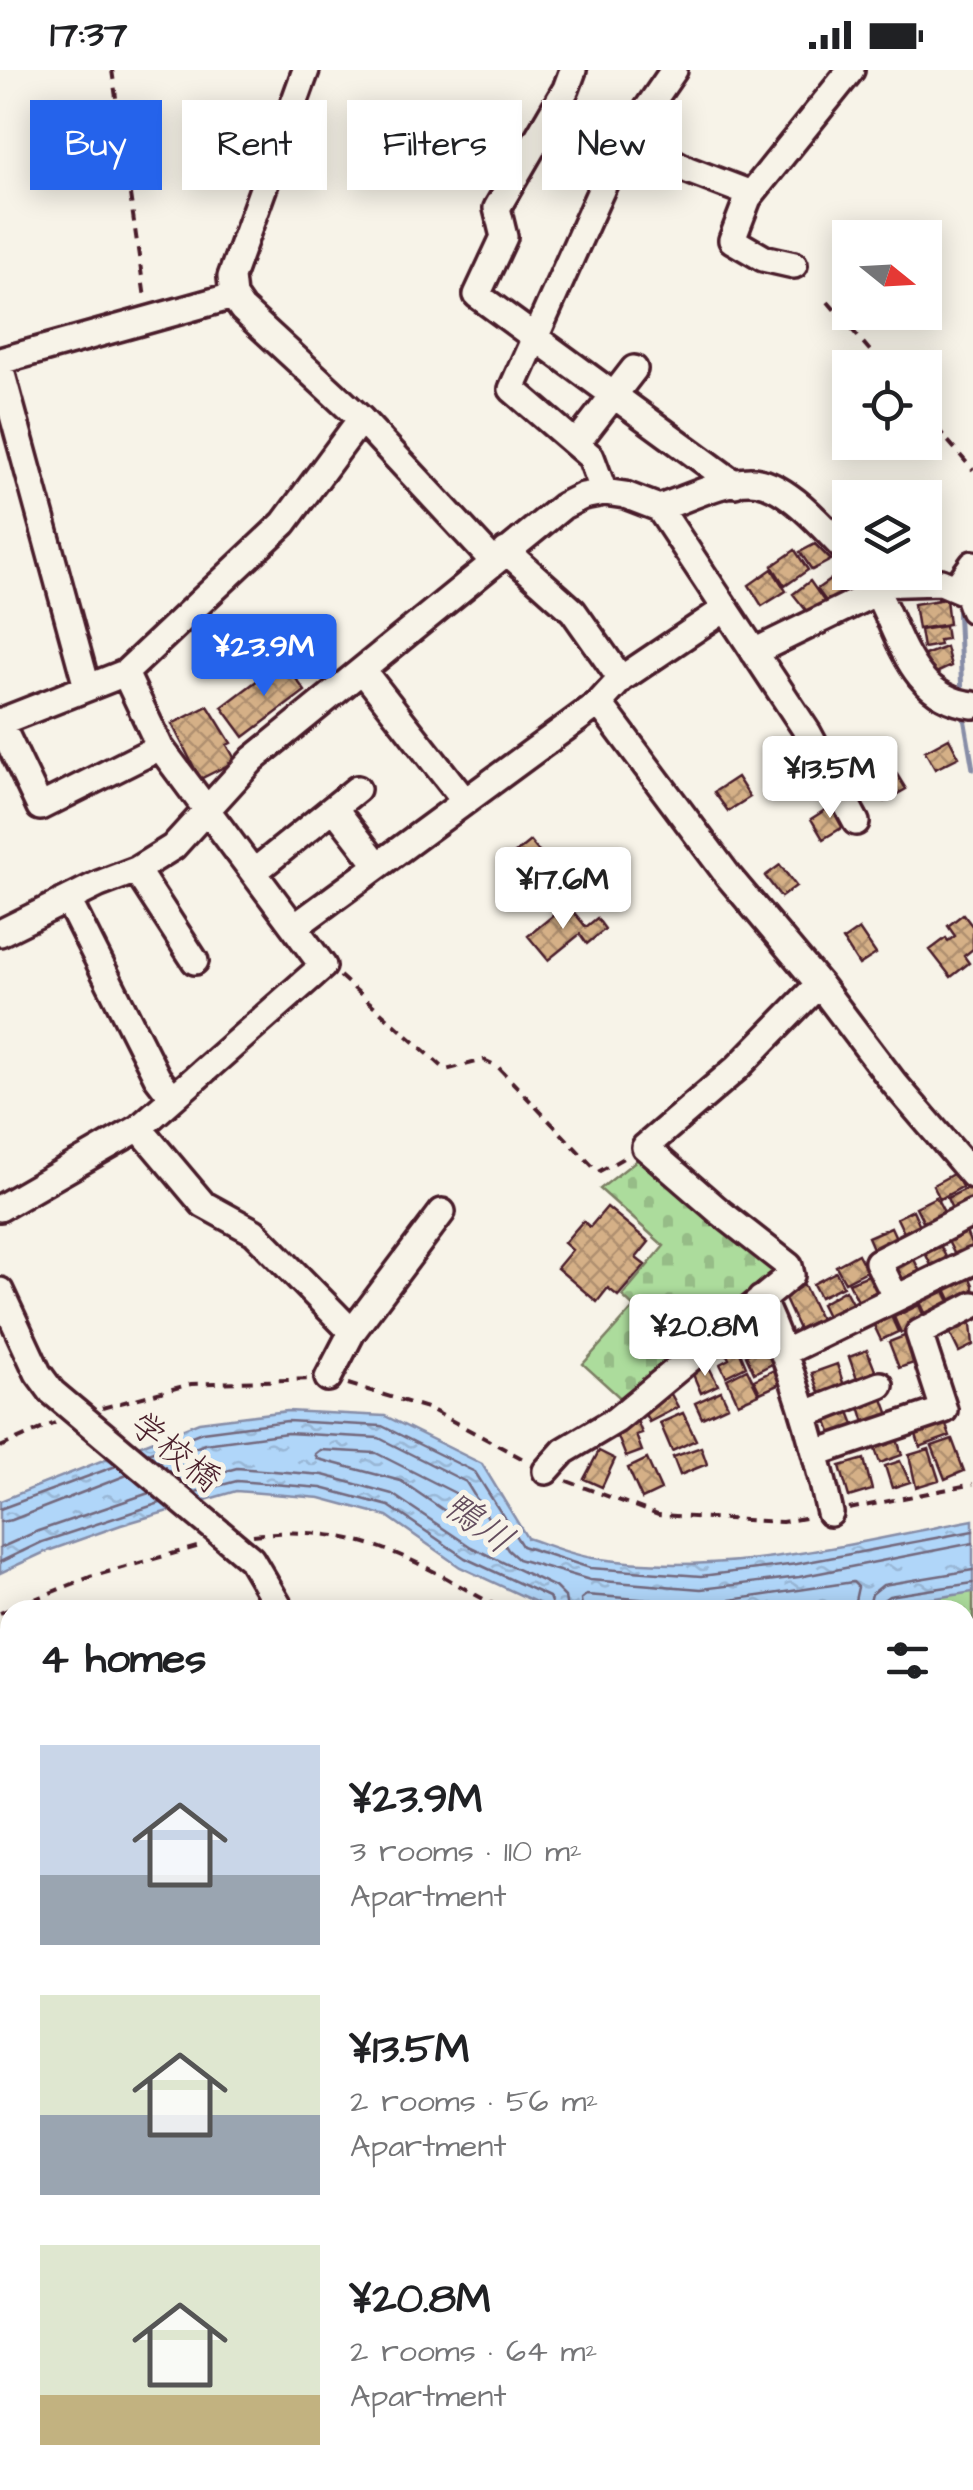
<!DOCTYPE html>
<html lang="en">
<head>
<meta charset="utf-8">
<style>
	body { margin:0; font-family:"Architects Daughter","Klee One",sans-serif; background:#f6f6f6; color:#202124; height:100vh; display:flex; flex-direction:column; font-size:38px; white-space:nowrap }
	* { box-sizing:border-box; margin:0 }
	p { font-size:32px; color:#757577 }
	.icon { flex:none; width:55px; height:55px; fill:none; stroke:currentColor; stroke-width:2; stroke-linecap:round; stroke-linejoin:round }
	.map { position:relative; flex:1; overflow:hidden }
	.panel { position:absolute; left:0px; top:1530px; width:975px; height:890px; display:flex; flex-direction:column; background:#fff; border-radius:30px 30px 0 0; box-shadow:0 5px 25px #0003 }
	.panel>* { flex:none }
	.banner { position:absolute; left:30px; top:30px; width:915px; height:90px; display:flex; gap:20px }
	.needle { width:65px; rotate:108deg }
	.buttons { position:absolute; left:832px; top:150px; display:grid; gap:20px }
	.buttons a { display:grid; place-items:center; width:110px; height:110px; border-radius:0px; background:#fff; box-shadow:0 5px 25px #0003; font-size:50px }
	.price { position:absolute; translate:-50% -85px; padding:0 22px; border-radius:10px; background:#fff; color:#222; font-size:32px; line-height:65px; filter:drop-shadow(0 2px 5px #0008) }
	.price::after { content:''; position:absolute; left:50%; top:60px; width:30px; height:22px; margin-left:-15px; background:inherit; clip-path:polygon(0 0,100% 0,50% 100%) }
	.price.selected { background:#2563eb; color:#fff }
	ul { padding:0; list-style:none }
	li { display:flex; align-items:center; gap:30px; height:250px; padding:0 40px }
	li span { display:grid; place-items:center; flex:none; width:280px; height:200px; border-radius:0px; color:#555 }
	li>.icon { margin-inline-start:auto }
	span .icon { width:120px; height:120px; fill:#fffc; stroke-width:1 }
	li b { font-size:42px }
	h2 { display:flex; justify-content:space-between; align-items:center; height:120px; padding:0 40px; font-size:42px }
	.chip { padding:0 35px; border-radius:0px; background:#fff; box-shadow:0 5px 25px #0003; font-size:35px; line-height:90px }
	.chip.selected { background:#2563eb; color:#fff }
	.status { display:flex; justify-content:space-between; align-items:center; height:70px; padding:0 50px; background:#fff; direction:ltr }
	.status svg { height:28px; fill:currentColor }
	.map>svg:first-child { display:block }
	.wetland { fill:url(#wetland-marsh); stroke:#7b7e64; stroke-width:2.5 }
	.cemetery { fill:url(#cemetery-stones); stroke:#7b7e64; stroke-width:2.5 }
	.water { fill:url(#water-ripples); stroke:#878da7; stroke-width:2.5 }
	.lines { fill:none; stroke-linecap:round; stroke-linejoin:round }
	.shore { stroke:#73687d; stroke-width:2.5 }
	.stream { stroke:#878da7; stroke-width:5 }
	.building { fill:url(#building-cross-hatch); stroke:#4a1f2b; stroke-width:2.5 }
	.minor-casing { stroke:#4a1f2b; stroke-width:32 }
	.path { stroke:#4a1f2b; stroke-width:4; stroke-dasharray:10 8; stroke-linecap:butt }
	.minor { stroke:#f7f3e8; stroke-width:25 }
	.labels { text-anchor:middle; stroke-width:10; stroke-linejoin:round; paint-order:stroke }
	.street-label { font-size:35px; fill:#4a1f2b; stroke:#f7f3e8 }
	.water-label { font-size:38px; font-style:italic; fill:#644d5e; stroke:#f7f3e8 }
</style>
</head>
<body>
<div class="status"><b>17:37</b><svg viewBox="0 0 49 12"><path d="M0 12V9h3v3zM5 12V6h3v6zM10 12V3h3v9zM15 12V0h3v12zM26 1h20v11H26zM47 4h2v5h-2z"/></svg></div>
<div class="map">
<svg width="973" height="2420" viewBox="0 0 973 2420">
	<defs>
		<pattern id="wetland-marsh" width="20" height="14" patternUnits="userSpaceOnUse" patternTransform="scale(2.5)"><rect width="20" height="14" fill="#acdc9c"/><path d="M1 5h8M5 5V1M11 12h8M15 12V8" fill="none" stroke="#96bc87"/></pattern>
		<pattern id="cemetery-stones" width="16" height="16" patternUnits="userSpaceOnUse" patternTransform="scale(2.5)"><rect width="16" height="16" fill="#acdc9c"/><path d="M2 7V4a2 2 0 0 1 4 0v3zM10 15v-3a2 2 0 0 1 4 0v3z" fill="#96bc87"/></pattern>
		<pattern id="water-ripples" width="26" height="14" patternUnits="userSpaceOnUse" patternTransform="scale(2.5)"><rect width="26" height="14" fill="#b0d6f9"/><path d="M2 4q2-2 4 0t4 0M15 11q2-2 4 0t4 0" fill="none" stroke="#99b7d6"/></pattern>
		<pattern id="building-cross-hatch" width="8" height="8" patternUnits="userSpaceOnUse" patternTransform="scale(2.5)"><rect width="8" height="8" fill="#d5b087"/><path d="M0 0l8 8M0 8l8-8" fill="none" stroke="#af8f6f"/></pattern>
	</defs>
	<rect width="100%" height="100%" fill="#f7f3e8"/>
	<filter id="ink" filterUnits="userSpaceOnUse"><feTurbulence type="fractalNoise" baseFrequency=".01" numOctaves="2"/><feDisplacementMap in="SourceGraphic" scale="20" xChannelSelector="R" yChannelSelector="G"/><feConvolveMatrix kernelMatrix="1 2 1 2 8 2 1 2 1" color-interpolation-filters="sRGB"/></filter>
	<g filter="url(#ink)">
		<path class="wetland" d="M973,1519V1637L965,1642V1540H853Z"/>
		<path class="cemetery" d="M643,1085L780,1201L627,1334L583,1294L634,1237L622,1226L664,1176L600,1119Z"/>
		<path class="water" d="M287,1341L385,1346L482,1394L527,1468C549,1475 571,1485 593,1488C721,1508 848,1474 973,1450V1522L862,1540H553L460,1497L387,1446L320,1428L236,1421L121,1455L45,1482L0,1503V1431L199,1352Z"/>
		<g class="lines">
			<path class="shore" d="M320,1380L376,1383L455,1423L471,1452L464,1454L401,1411L318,1389L315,1384Z
				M148,1383L202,1362L287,1351L382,1356L475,1402L522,1476L590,1498L701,1506L797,1494L973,1461
				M159,1392L205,1374L287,1363L379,1368L466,1412L508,1480L518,1489L590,1510L701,1519L799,1507L973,1473
				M183,1413L237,1398L323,1405L392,1424L471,1477L555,1517L565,1527L567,1540
				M195,1422L237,1411L321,1418L389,1436L465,1488L549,1527L554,1540
				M0,1439L116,1396
				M0,1452L12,1450L127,1405
				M0,1478L38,1461L149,1423
				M0,1492L42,1472L160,1433
				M582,1540L581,1529L586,1525L703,1534L853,1512L858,1517L853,1540
				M868,1540L872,1524L883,1515L973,1500
				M881,1540L882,1531L889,1526L973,1513"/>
			<path class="stream" d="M958,532L962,626
				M963,642L973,699"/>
		</g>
		<path class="building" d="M815,474L831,490L812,500L800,482Z
			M795,480L808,500L785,516L772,496Z
			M772,499L786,521L762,536L749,515Z
			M841,502L852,519L829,535L817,519Z
			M810,511L824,531L809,544L793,524Z
			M946,529L949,554L918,559L914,534Z
			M945,556L947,569L939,570L940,575L923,578L920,560Z
			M946,577L951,596L932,605L922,586Z
			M283,591L305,621L244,667L222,637Z
			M208,636L231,673L227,675L236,691L200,709L172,654Z
			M949,668L959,687L935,699L925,681Z
			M885,685L906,719L885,731L869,695Z
			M737,707L750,727L728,741L714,722Z
			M836,733L848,754L823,769L811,749Z
			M530,771L555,801L534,819L509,788Z
			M780,795L796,816L781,827L765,806Z
			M567,834L586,857L597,848L605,859L587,874L580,864L548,890L528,866Z
			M963,844L973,857V879L964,886L969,893L951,907L930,880L946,868L948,871L955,866L948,856Z
			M859,859L876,884L859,895L843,870Z
			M955,1103L962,1117L940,1129L933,1115Z
			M972,1116L973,1137L955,1145L947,1128Z
			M936,1127L944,1142L924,1153L916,1137Z
			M607,1137L649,1172L636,1188L645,1195L618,1226L608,1218L597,1232L557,1198L572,1180L564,1173L583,1151L590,1157Z
			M913,1140L922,1160L906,1167L897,1148Z
			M891,1157L898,1172L875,1183L868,1167Z
			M966,1162L973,1179L956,1187L948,1171Z
			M937,1169L948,1191L933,1199L922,1177Z
			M858,1184L867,1201L845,1212L836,1196Z
			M912,1185L921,1204L901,1214L892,1195Z
			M836,1202L843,1216L820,1227L813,1214Z
			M871,1204L879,1220L858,1231L849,1213Z
			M969,1206L973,1215V1229L955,1238L945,1217Z
			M804,1215L820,1249L799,1259L783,1225Z
			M944,1219L953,1238L928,1249L919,1230Z
			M845,1220L853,1235L828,1248L821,1234Z
			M919,1235L926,1251L901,1263L894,1247Z
			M888,1239L898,1262L881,1270L870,1247Z
			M970,1244L973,1275L959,1282L946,1255Z
			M754,1253L756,1259L763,1255L769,1269L742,1281L737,1269L744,1266L741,1259Z
			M912,1263L917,1292L899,1298L889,1272Z
			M734,1268L746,1296L726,1306L720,1294L729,1289L722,1274Z
			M770,1274L778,1291L754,1303L746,1285Z
			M867,1280L878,1308L859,1315L849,1287Z
			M837,1294L845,1319L821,1328L812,1303Z
			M708,1295L718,1315L701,1323L692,1302Z
			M747,1299L759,1324L738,1333L727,1309Z
			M776,1299L782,1313L760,1323L754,1310Z
			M721,1321L728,1336L702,1348L695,1333Z
			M671,1324L678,1337L649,1352L644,1342L653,1337L651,1335Z
			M882,1326L890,1348L866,1356L859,1333Z
			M846,1334L857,1362L834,1371L824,1343Z
			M683,1343L696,1370L672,1381L660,1353Z
			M942,1344L950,1366L920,1377L913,1355Z
			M636,1348L642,1363L636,1365L642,1381L626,1387L614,1357Z
			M895,1363L902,1385L880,1393L872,1371Z
			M952,1369L964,1401L945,1409L932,1376Z
			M701,1377L707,1394L680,1405L673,1387Z
			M929,1379L939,1410L916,1417L909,1385Z
			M599,1381L615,1389L602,1417L584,1409Z
			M647,1389L661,1420L642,1429L628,1398Z
			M864,1389L872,1420L849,1427L840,1396Z
			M900,1391L910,1412L892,1418L885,1396Z
			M965,2187H973V2225H965Z
			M965,2229H973V2273H965Z
			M965,2278H973V2312H965Z
			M965,2375H973V2411H948L965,2410Z
			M71,2410L72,2420H41L40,2411Z
			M317,2410H348L349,2418L318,2420Z"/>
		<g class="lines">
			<g class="minor-casing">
				<path id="minor" d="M306,0L231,207L233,226L242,239L361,349L493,491
					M573,0L566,19L497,138L504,167L477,225L735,414
					M628,68L688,100L751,124
					M794,195L763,188L732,170L748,128L851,0
					M0,291L233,226
					M0,297L87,617
					M576,374L634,299
					M604,422L591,387L512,319L619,80L674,0
					M659,438L808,663L856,752
					M506,481L573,541L621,609
					M865,502C899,550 904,628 973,635
					M873,514L941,512L967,523L973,540
					M957,516L973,494
					M754,582L877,522
					M363,601L464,730
					M125,603L284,453L361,349
					M599,633L729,807L819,914L894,1013L973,1105
					M0,652L125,603L160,677L323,896L139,1058L0,1138
					M0,653L40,737L160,677
					M334,738L378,795
					M136,800L195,891
					M254,802L357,719
					M68,830L157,1007L173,1028
					M296,856L599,633L621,609L725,539
					M0,863L99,814L136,800L173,777L253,689L563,436L583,426L604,422L625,425L659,438C687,429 720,411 750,411C786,411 826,461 850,485
					M139,1058L203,1134L254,1162L352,1262
					M0,1221L38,1303L52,1322L251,1489L281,1540
					M896,1228L878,1192L973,1143
					M761,1229C793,1299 813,1368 830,1443
					M785,1282L973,1191
					M328,1308L352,1262L442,1142
					M806,1344L880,1315
					M816,1383L944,1340L919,1263L973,1235
					M546,1401L564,1381L616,1350L791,1205L789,1196L720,1142L645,1077L737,998L819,914
					M965,2077H973
					M0,2226L10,2220
					M0,2285L3,2291L5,2420
					M266,2410L267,2420
					M570,2410V2420
					M185,2420V2410
					M858,2420V2410"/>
			</g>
			<path class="path" d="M112,0L145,228
				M828,232L885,298
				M925,344L973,400
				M340,906L446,1000L484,990L497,996L598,1102L627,1086
				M348,1314L430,1339L527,1391
				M102,1338L191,1314L310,1309
				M0,1377L55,1353
				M567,1411L658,1445L782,1452L810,1447
				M849,1439L973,1414
				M253,1465C319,1457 372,1469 431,1500C457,1513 480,1529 506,1540
				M0,1543L90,1507L200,1476
				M965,1663L973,1658
				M0,1675L10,1692
				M0,1874L10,1868"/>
			<use href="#minor" class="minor"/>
		</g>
	</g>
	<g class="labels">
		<g class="street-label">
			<text transform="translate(176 1381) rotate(39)" y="12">学校橋</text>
		</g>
		<g class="water-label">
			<text transform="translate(479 1452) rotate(36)" y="13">鴨川</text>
		</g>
	</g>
</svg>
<div class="buttons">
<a><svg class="needle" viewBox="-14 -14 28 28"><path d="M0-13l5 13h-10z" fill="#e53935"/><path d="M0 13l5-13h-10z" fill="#757577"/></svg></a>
<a><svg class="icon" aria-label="locate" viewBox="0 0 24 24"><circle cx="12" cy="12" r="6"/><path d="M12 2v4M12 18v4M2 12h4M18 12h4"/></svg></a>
<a><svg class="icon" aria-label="layers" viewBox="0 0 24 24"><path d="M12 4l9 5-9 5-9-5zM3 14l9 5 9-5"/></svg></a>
</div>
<b class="price selected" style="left:264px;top:629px">¥23.9M</b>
<b class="price" style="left:830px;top:751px">¥13.5M</b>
<b class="price" style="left:563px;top:862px">¥17.6M</b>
<b class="price" style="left:705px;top:1309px">¥20.8M</b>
<div class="banner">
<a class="chip selected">Buy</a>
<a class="chip">Rent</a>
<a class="chip">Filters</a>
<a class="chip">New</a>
</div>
<section class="panel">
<h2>4 homes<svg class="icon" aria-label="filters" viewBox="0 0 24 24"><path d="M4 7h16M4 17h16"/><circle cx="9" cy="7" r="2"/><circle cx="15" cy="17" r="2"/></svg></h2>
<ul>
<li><span style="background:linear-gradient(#c9d6e8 65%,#9aa5b1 0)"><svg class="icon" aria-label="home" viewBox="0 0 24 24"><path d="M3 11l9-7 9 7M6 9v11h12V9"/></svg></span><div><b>¥23.9M</b><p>3 rooms · 110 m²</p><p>Apartment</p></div></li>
<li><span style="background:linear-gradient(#dfe7d0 60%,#9aa5b1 0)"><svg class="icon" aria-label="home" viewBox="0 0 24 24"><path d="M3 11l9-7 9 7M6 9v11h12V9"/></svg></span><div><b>¥13.5M</b><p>2 rooms · 56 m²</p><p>Apartment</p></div></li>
<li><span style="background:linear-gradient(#dfe7d0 75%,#c2b280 0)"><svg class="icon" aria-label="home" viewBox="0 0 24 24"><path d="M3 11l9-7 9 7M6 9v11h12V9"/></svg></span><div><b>¥20.8M</b><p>2 rooms · 64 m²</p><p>Apartment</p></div></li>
</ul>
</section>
</div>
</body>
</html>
